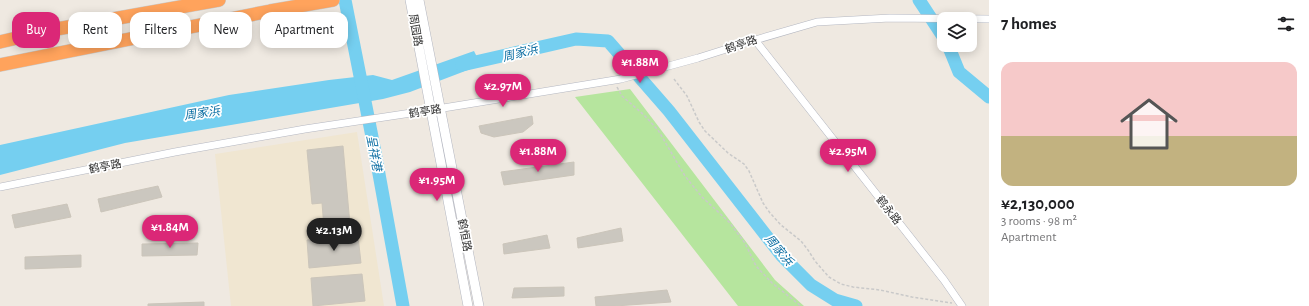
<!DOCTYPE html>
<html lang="en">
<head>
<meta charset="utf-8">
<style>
	body { margin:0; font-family:"Alegreya Sans","Noto Sans SC",sans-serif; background:#f6f6f6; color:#202124; height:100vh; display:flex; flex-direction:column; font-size:15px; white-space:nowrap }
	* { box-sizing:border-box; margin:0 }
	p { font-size:13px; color:#757577 }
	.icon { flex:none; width:22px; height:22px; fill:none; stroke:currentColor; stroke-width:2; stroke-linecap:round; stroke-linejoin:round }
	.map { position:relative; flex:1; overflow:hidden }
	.side { display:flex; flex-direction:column; background:#fff; width:320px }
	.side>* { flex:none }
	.banner { position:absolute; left:12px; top:12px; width:380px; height:36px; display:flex; gap:8px }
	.controls { position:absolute; left:937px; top:12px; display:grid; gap:8px }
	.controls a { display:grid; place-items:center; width:40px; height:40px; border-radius:8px; background:#fff; box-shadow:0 2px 10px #0003; font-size:20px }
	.price { position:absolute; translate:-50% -34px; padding:0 9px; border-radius:14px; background:#db2777; color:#fff; font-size:13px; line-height:26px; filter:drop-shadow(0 1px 2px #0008) }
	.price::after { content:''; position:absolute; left:50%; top:24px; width:12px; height:9px; margin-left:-6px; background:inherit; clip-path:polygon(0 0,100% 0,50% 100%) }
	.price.current { background:#222; color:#fff }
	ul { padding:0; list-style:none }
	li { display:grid; align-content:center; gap:8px; height:212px; padding:0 12px }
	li+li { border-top:1px solid #e0e0e0 }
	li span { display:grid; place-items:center; height:124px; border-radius:12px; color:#555 }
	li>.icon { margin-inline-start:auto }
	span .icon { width:72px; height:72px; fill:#fffc; stroke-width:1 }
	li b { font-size:17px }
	h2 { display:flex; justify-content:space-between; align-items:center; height:48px; padding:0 12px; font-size:17px }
	.tag { padding:0 14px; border-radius:12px; background:#fff; box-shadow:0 2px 10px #0003; font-size:14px; line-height:36px }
	.tag.current { background:#db2777; color:#fff }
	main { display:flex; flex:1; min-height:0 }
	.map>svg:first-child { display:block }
	.education { fill:#f0e6d1 }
	.green { fill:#b6e59e }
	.water { fill:#75cff0 }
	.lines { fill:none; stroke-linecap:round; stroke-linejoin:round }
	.river { stroke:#75cff0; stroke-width:13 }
	.building { fill:#cbc7bf; stroke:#cbc5ba }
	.minor-casing { stroke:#b4b7c1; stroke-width:8 }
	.tertiary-casing { stroke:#b4b7c1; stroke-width:10 }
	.motorway-casing { stroke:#c9c9c9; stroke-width:14 }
	.path { stroke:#c9c9c9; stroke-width:1.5; stroke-dasharray:3 2; stroke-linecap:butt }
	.minor { stroke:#fff; stroke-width:7 }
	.tertiary { stroke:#fff; stroke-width:9 }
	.motorway { stroke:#ffa35c; stroke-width:13 }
	.labels { text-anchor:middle; stroke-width:3.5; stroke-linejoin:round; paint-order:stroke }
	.street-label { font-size:11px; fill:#2e2e2e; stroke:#fff }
	.water-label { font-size:12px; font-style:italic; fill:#0d6fa3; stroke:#fff }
</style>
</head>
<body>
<main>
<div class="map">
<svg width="989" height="306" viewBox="0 0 989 306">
	<rect width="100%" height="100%" fill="#efe9e1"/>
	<path class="education" d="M357,132L384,306H231L215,154Z"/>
	<path class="green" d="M630,89L775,280L804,306H738L575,97Z"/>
	<path class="water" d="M474,51L481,65L410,92L383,99L125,143L0,175V145L229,95L329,80L373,75L392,80Z"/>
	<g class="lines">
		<path class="river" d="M345,0L375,152L403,306
			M919,0L944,38
			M948,45L959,72L989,97
			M462,65L576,39L608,41L669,111L782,256L811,285L835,300L856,306"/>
	</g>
	<path class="building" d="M532,116L533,124L523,132L494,137L481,133L479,126Z
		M343,146L350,225L324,228L322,203L312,204L307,150Z
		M574,162V175L504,185L501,172Z
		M158,186L162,197L101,212L98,199Z
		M67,204L71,217L15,228L12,215Z
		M621,228L623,241L578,248L577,238Z
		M547,235L550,248L504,254L503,244Z
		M358,236L361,263L309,268L307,240Z
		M198,243L197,255L142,256V244Z
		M81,255V267L25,269V257Z
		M362,274L365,301L313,306L311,278Z
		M564,287V296L512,298L514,288Z
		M667,290L671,302L615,306H596L595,297Z
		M204,302V306H148V304Z"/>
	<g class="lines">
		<g class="minor-casing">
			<path id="minor" d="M755,40L944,280L962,306
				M0,187L175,152L305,129L431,110L621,79L698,58L755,40L817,22L890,18L989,19"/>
		</g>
		<g class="tertiary-casing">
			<path id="tertiary" d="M410,0L468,306
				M419,0L479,306"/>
		</g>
		<g class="motorway-casing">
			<path id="motorway" d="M0,42L51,30L219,0
				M0,65L270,11L333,0"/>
		</g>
		<path class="path" d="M674,79L687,96L699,122L705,131L728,153L744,164L749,171L763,203L770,213L781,225L801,241L808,250L815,261L829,277L841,284L853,287L880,290L912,297L952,303
			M617,87L622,96L644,115L658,130L685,176L702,197L729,222L745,243L756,266L772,283L801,306"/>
		<use href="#minor" class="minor"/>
		<use href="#tertiary" class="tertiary"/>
		<use href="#motorway" class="motorway"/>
	</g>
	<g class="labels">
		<g class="street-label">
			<text transform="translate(416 30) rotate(80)" y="4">周园路</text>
			<text transform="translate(741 44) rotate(-18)" y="4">鹤亭路</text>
			<text transform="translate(425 111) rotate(-9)" y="4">鹤亭路</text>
			<text transform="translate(105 166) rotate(-11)" y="4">鹤亭路</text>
			<text transform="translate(889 210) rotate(52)" y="4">鹤永路</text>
			<text transform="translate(465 235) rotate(79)" y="4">鹤恒路</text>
		</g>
		<g class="water-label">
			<text transform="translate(520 53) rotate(-14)" y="4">周家浜</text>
			<text transform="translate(202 113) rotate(-8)" y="4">周家浜</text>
			<text transform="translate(374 153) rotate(79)" y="4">呈祥港</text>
			<text transform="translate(779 250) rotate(50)" y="4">周家浜</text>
		</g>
	</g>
</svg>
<div class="controls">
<a><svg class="icon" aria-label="layers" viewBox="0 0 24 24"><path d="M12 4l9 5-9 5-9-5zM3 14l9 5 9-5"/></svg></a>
</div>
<b class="price" style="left:640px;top:84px">¥1.88M</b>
<b class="price" style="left:503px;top:108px">¥2.97M</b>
<b class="price" style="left:538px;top:173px">¥1.88M</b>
<b class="price" style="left:848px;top:173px">¥2.95M</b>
<b class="price" style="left:437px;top:202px">¥1.95M</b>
<b class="price" style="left:170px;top:249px">¥1.84M</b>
<b class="price current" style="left:334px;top:252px">¥2.13M</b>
<div class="banner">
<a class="tag current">Buy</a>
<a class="tag">Rent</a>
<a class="tag">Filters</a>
<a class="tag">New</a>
<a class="tag">Apartment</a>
</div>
</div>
<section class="side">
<h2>7 homes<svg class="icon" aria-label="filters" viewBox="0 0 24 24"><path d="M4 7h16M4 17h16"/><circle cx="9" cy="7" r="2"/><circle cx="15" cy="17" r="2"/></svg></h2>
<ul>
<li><span style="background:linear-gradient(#f6c9c9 60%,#c2b280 0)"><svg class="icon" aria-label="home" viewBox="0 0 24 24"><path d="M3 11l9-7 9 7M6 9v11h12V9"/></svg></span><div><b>¥2,130,000</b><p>3 rooms · 98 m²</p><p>Apartment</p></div></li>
</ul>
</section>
</main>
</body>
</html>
